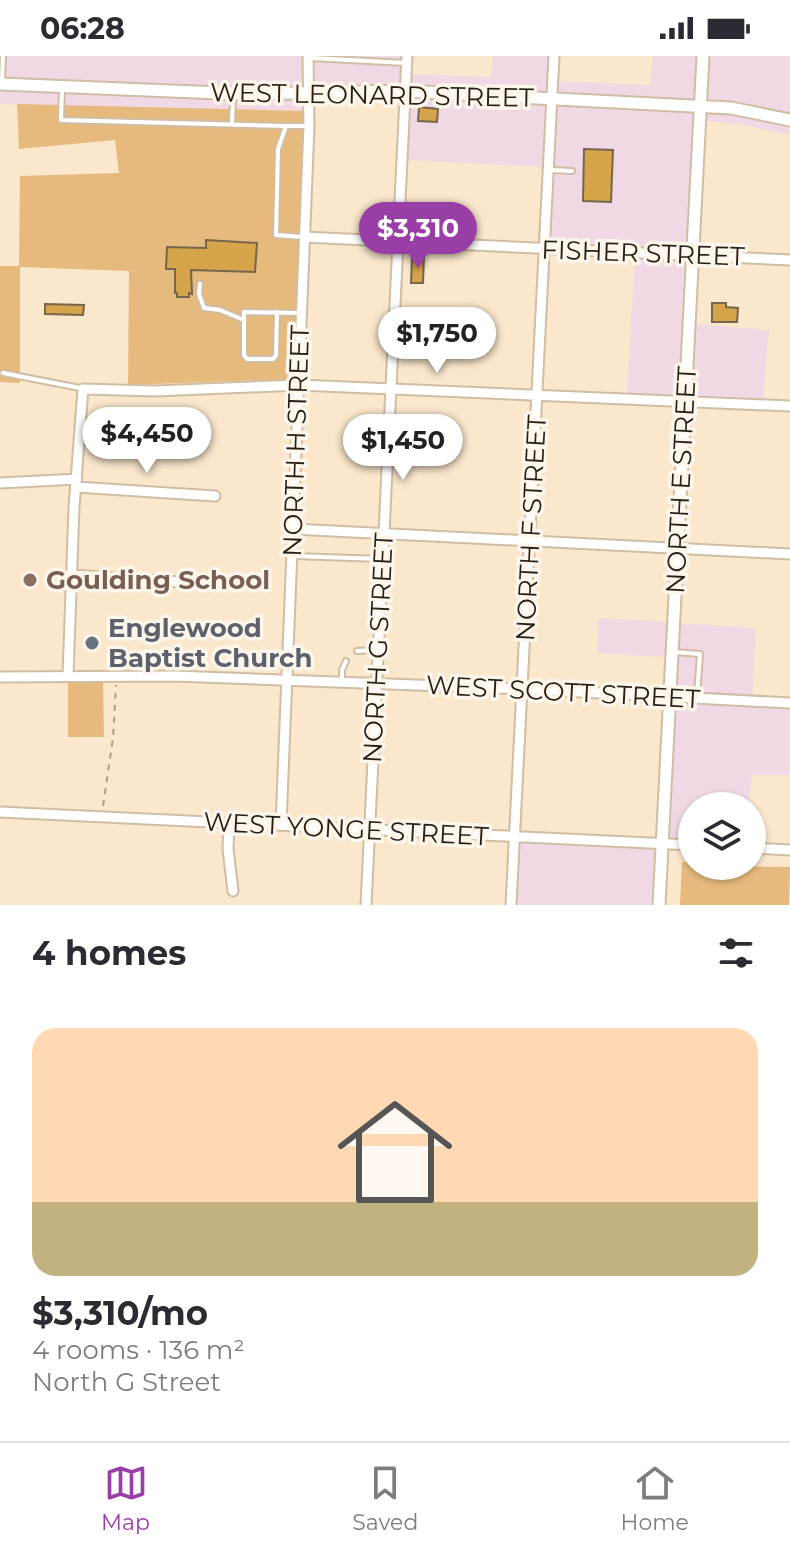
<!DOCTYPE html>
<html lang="en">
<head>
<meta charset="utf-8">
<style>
	body { margin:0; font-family:Montserrat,sans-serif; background:#f7f7f7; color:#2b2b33; height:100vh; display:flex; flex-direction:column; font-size:30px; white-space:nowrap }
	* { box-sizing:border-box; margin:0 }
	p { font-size:26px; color:#7c7c81 }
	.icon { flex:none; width:44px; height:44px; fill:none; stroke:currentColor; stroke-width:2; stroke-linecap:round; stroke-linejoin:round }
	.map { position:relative; height:849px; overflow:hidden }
	.drawer { display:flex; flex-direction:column; background:#fff; flex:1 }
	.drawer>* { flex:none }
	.buttons { position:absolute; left:678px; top:736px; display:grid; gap:16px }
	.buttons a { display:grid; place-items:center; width:88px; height:88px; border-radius:50%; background:#fff; box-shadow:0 2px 6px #0004; font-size:40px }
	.price { position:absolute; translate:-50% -68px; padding:0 18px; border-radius:28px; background:#fff; color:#222; font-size:26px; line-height:52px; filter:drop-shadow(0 2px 4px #0008) }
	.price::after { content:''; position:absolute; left:50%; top:48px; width:24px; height:18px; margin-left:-12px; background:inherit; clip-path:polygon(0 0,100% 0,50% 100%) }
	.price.on { background:#993da7; color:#fff }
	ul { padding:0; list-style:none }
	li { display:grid; align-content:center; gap:16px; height:424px; padding:0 32px }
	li+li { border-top:2px solid #e1e1e2 }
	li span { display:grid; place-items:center; height:248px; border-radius:24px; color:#555 }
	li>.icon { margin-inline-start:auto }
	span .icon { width:144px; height:144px; fill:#fffc; stroke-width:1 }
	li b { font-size:34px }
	h2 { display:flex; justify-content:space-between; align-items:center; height:96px; padding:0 32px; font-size:34px }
	.status { display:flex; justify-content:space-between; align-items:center; height:56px; padding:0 40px; background:#fff; direction:ltr }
	.status svg { height:22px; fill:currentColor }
	.menu { display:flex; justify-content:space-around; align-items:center; height:112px; border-top:2px solid #e1e1e2; background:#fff; font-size:22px; color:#7c7c81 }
	.menu a { display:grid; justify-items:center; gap:4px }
	.menu .on { color:#993da7 }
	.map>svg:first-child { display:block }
	.commercial { fill:#f0d8e4 }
	.green { fill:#e6ba7d }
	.building { fill:#d6a44a; stroke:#75664d; stroke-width:2 }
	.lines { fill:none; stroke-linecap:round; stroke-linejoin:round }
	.service-casing { stroke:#d0bda3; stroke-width:8 }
	.minor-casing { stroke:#d0bda3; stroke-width:13 }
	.tertiary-casing { stroke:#d0bda3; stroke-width:15 }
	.path { stroke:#ad9e89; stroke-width:2; stroke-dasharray:6 6; stroke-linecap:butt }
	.service { stroke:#fff; stroke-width:4 }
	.minor { stroke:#fff; stroke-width:9 }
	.tertiary { stroke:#fff; stroke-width:11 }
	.education-dot { fill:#8d6e63; stroke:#fef6eb; stroke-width:3 }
	.worship-dot { fill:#6b7280; stroke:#fef6eb; stroke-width:3 }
	.labels { text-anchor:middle; stroke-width:7; stroke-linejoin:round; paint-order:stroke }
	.street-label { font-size:26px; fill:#261f15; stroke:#fef6eb }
	.education-label { font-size:26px; font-weight:bold; fill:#785e54; stroke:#fef6eb; text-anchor:start }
	.worship-label { font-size:26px; font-weight:bold; fill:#5b616d; stroke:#fef6eb; text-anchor:start }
</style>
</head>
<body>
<div class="status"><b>06:28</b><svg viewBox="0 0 49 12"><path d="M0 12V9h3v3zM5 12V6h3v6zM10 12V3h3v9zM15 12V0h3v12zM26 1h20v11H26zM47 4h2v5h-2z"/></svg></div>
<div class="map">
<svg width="790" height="849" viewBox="0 0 790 849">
	<rect width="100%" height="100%" fill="#fae7cc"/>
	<path class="commercial" d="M0,0H304V32L246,33L0,24Z
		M313,0H402L400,29L313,32Z
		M493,0H550L548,36L409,30L410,18L491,21Z
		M653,0H698L696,44L557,37L558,25L650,29Z
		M707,0H790V58L753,50L705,45Z
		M0,34L245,44L304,43V55L0,48Z
		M409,40L547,47L544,111L406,104Z
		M557,47L695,55L688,193L549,188Z
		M704,55L731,57L790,69V79L737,68L704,65Z
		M635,202L687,204L680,340L627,338Z
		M693,268L769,274L763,343L690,340Z
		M599,562L669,566L665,635L662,634L664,601L597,597Z
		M678,567L756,572L752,640L674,635Z
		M674,646L790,653V719H752L749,750H692V784L667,783Z
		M520,787L657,793L654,849H516Z"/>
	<path class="green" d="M17,48L304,55L294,323L128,329L129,215L20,211V327L0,326V210H19L20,120L119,117L115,84L19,93Z
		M68,625H103L104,681H68Z
		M682,806H692V810L790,811L789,849H680Z"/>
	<path class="building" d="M419,51L438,53L437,66L418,65Z
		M584,93L613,94L611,146L583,145Z
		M206,184L257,187L255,216L191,214L192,238L189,237V241H177V237H175V213H166L167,191L206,192Z
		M412,201H424L423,227H411Z
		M712,247H726V251L738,252L737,266H712Z
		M45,248L84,249L83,259L45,258Z"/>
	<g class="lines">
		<g class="service-casing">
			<path id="service" d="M311,2L406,7
				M2,26L3,0
				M62,33L61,64L286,70
				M232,67L233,40
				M551,114L572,115
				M302,181L276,179L278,93L286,70H309
				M200,228L199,238L204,252L220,254L244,264
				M277,256L276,299L273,303H247L244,299V256L299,257
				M3,317L80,332
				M294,500L381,503
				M357,595L376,594
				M674,596L700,598L697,639
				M342,626V614L346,605"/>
		</g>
		<g class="minor-casing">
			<path id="minor" d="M304,181L790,204
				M0,427L77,423
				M76,431L215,440
				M293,473L790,498
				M71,519L196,527
				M68,620L74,451L83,333L155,335L299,329L790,350
				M0,621L174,620L524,633L790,647
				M0,756L692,789
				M229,766L228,793L233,835
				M281,769L309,70L308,0
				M752,792L790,794
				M366,849L407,0
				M511,849L554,0"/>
		</g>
		<g class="tertiary-casing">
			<path id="tertiary" d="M0,28L245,38L404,35L731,52L790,64
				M659,849L703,0"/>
		</g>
		<path class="path" d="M103,750L113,682L116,629"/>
		<use href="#service" class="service"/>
		<use href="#minor" class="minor"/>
		<use href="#tertiary" class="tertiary"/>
	</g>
	<circle class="education-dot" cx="30" cy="524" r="8"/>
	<circle class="worship-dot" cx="92" cy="587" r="8"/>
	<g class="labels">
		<g class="street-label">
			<text transform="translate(372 39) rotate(1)" y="9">WEST LEONARD STREET</text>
			<text transform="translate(643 197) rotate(2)" y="9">FISHER STREET</text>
			<text transform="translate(296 385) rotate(-88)" y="9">NORTH H STREET</text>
			<text transform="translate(681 424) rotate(-87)" y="9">NORTH E STREET</text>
			<text transform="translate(531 472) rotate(-87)" y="9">NORTH F STREET</text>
			<text transform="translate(378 592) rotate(-87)" y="9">NORTH G STREET</text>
			<text transform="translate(563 636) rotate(3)" y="9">WEST SCOTT STREET</text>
			<text transform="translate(346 773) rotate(3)" y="9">WEST YONGE STREET</text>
		</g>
		<g class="education-label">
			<text x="46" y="533">Goulding School</text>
		</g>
		<g class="worship-label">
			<text x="108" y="581">Englewood<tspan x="108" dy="30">Baptist Church</tspan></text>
		</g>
	</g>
</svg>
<div class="buttons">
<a><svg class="icon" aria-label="layers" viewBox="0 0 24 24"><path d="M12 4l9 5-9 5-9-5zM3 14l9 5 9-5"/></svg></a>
</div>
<b class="price on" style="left:418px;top:214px">$3,310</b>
<b class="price" style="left:437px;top:319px">$1,750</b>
<b class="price" style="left:147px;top:419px">$4,450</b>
<b class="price" style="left:403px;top:426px">$1,450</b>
</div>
<section class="drawer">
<h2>4 homes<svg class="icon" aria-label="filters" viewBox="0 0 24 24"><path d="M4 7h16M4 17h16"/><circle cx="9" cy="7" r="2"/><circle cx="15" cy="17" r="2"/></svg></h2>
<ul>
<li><span style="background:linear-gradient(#ffd9b3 70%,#c2b280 0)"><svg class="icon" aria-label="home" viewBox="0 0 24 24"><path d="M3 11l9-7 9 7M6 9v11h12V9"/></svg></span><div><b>$3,310/mo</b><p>4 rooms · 136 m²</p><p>North G Street</p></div></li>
</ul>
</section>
<nav class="menu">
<a class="on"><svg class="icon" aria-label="map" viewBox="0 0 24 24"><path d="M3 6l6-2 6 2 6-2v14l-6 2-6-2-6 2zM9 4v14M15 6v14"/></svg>Map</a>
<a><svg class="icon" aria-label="saved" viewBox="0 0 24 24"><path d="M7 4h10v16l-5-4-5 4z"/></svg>Saved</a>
<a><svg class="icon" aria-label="home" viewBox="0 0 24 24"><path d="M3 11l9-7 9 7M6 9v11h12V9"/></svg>Home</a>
</nav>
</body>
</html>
